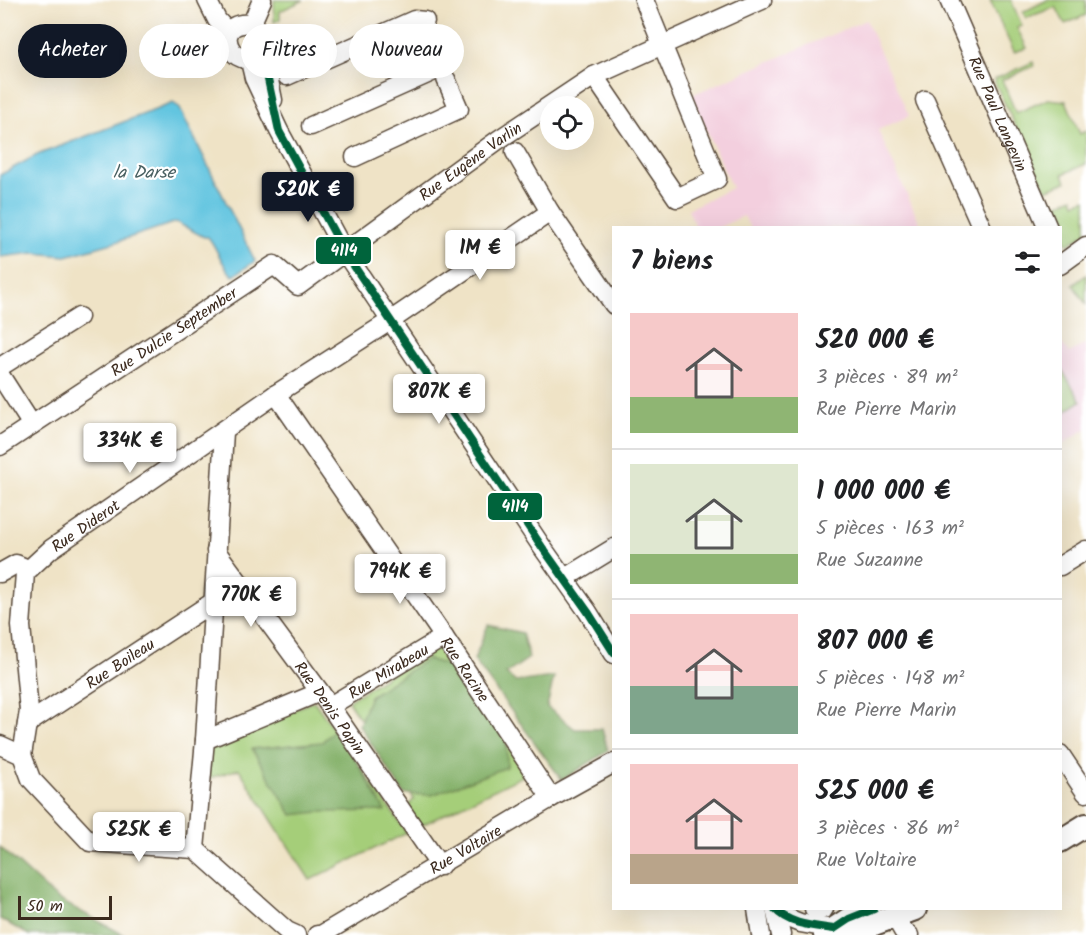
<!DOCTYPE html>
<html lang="fr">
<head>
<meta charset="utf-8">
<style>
	body { margin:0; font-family:Kalam,sans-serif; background:#f6f6f6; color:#202124; height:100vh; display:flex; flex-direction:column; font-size:22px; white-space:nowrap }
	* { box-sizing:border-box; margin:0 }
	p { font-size:20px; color:#757577 }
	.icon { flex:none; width:33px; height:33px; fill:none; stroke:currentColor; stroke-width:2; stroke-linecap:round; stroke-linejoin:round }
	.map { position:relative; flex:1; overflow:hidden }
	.sheet { position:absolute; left:612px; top:226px; width:450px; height:684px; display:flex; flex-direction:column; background:#fff; border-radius:0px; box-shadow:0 6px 24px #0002 }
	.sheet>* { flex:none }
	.hud { position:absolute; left:18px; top:24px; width:504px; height:54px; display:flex; gap:12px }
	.tools { position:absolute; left:540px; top:96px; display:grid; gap:12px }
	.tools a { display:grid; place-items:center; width:54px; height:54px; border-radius:50%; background:#fff; box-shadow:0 6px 24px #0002; font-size:30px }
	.scale { position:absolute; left:18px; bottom:15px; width:94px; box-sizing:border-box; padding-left:6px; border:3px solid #3b2a1e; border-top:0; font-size:16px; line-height:21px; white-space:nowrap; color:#3b2a1e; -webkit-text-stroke:4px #fff; paint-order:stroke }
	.price { position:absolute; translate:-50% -51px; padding:0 14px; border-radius:6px; background:#fff; color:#222; font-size:20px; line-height:39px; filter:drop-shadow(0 2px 3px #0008) }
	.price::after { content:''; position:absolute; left:50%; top:36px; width:18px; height:14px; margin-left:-9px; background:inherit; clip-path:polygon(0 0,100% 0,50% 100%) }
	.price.active { background:#111827; color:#fff }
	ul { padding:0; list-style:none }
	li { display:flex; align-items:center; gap:18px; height:150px; padding:0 18px }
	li+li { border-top:2px solid #e0e0e0 }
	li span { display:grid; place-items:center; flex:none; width:168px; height:120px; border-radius:0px; color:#555 }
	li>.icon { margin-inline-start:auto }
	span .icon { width:72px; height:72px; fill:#fffc; stroke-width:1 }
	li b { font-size:26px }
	h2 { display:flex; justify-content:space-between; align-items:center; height:72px; padding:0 18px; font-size:26px }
	.chip { padding:0 21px; border-radius:27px; background:#fff; box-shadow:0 6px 24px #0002; font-size:21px; line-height:54px }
	.chip.active { background:#111827; color:#fff }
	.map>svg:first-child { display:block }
	.built { fill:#f3cfde }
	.green { fill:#a5ce79; stroke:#707c4c; stroke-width:1.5 }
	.forest { fill:#84b169; stroke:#606e44; stroke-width:1.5 }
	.water { fill:#62c5e0; stroke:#4e787f; stroke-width:1.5 }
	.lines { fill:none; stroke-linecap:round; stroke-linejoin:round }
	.minor-casing { stroke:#564637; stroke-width:21 }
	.major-casing { stroke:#564637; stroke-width:26 }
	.minor { stroke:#fff; stroke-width:18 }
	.major { stroke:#fff; stroke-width:22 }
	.bus-1-casing { stroke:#fff; stroke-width:12 }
	.bus-1 { stroke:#00643c; stroke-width:8 }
	.labels { text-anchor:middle; stroke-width:4.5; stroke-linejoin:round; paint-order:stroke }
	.street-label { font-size:16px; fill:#3b2a1e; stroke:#fff }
	.water-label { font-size:18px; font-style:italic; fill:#496062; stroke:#fff }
	.line-badge { stroke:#fff; stroke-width:2 }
	.badge-label { font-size:16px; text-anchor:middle; font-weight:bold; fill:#fff }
</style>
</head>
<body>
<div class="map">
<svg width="1086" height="935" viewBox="0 0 1086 935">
	<rect width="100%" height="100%" fill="#fff"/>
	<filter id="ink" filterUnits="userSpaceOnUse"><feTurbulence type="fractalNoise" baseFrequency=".0167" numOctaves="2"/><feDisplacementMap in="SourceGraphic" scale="12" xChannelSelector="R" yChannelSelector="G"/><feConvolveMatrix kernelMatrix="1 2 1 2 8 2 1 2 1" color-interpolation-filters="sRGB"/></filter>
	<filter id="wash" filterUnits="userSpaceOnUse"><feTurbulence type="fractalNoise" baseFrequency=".008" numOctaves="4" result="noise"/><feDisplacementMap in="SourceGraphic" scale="24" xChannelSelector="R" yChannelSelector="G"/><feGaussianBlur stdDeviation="1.35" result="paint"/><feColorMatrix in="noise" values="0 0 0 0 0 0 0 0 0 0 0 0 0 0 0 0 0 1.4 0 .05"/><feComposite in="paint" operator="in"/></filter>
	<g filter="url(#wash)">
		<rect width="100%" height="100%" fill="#efe3c6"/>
		<path class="built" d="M866,20L909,116L878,130L922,228H750L744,216L717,228H696L688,209L732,188L700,116L687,97Z
			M1060,341L1069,353L1086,344V429L1061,445Z"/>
		<path class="green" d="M274,0H304L280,11V19L274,22Z
			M990,0H1011L1022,26L1017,28L1027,48L1014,52Z
			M1047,0H1086V15L1065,24L1056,7L1026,18L1023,12Z
			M1033,62L1034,66L1002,80L1016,113L1048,99L1066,101L1080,134L1086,131V164L1063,174L1066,182L1046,190L995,83V79Z
			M1073,197L1075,203L1086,199V233L1069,244L1066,242L1060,228L1057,224L1058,221L1065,216L1058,204Z
			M1086,275V304L1073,285Z
			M1060,367L1081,401L1061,414H1060Z
			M437,644L527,774L420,826L407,808L414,799L348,701Z
			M314,701L407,833L310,880L239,769L207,779L210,746Z"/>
		<path class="forest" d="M488,625L522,633L529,658L506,674L516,682L554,677L547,707L575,729H602L608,751L562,780L474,660Z
			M427,659L456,668L506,736L507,767L432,795L404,794L359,725L370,696Z
			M337,727L385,811L318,812L292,815L252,749L322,742Z
			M0,847L56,898L124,935H29L0,919Z"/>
		<path class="water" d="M173,103L179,107L255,261L233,276C221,265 218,249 208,237H204L176,222L116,242L66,256L34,253L0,257V175L37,155Z"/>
	</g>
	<g filter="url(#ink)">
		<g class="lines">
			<g class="minor-casing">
				<g id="minor">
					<path d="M207,0L217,20L229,33"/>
					<path id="s1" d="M949,0L1048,228"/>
					<path d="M251,25L262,0"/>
					<path d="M261,47C241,81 209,29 242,24C249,23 254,26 259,31L273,100"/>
					<path d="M249,57L254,78L279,131L344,251L542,547L588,612L614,654"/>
					<path d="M287,76L414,20L425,21"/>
					<path d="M594,76L677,198L717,179L644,0"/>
					<path d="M925,100L982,228"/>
					<path d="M311,126L441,68"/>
					<path d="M515,152L550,212L614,305"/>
					<path d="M355,157L459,109L446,79"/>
					<path d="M1060,265L1086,246"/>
					<path d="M0,367L79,317"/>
					<path d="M0,375L32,425"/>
					<path id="s2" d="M276,394L444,637L551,798"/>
					<path id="s3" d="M0,446L274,265L298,286L498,140L594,76L762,0"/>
					<path id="s4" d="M216,551L320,692L440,866"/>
					<path d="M1060,566L1086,550"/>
					<path d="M0,573L16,564L28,569"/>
					<path d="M565,578L614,548"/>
					<path id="s5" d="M330,706L444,637"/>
					<path id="s6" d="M27,724L213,602"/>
					<path d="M205,740L320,692"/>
					<path d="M0,745L22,755L31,779L90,842L195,849L287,931L296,935"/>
					<path d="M1060,754L1086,793"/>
					<path id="s7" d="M22,755L29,711L21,626L25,573L51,549L276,394L390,321L550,212"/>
					<path d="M195,849L205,740L224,432"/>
					<path d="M757,909L761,935"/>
					<path d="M775,909L781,935"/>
					<path d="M814,909H824"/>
					<path d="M778,914L800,923L834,929"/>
					<path d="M895,917L903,931L909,935"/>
					<path id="s8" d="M317,935H321L551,798L614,763"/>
				</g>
			</g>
			<g class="major-casing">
				<path id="major" d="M1060,841L1086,825
					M825,935L849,919L869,911
					M853,935L874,924L915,909"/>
			</g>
			<use href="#minor" class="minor"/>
			<use href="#major" class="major"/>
			<g class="bus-1-casing">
				<path id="bus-1" d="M261,47L279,131L344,251L542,547L588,612L614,653
					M775,909C789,925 815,926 834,929L849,919L874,909"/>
			</g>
			<use href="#bus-1" class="bus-1"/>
		</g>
	</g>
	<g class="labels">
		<g class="street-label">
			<text dy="6" stroke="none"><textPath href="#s1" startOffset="124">Rue Paul Langevin</textPath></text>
			<text dy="6" stroke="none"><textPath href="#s3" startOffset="573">Rue Eugène Varlin</textPath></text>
			<text dy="6" stroke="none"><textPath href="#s3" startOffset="208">Rue Dulcie September</textPath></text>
			<text dy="6" stroke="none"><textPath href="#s7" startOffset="260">Rue Diderot</textPath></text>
			<text dy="6" stroke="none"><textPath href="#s6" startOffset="111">Rue Boileau</textPath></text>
			<text dy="6" stroke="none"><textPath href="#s2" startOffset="334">Rue Racine</textPath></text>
			<text dy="6" stroke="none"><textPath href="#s5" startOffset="68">Rue Mirabeau</textPath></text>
			<text dy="6" stroke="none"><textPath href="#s4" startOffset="194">Rue Denis Papin</textPath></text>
			<text dy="6" stroke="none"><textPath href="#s8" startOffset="172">Rue Voltaire</textPath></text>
		</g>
		<g class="water-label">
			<text x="144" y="178">la Darse</text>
		</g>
	</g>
	<g class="line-badge">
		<rect x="315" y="236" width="57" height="29" rx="6" fill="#00643c"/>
		<rect x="487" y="492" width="56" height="29" rx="6" fill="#00643c"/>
	</g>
	<g class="badge-label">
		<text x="344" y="256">4114</text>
		<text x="515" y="512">4114</text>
	</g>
</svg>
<div class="tools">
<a><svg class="icon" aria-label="locate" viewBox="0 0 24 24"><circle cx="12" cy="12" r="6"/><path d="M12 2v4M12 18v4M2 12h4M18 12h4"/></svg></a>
</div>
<div class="scale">50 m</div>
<b class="price active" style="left:308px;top:223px">520K €</b>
<b class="price" style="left:480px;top:281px">1M €</b>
<b class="price" style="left:439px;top:425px">807K €</b>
<b class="price" style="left:130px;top:474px">334K €</b>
<b class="price" style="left:400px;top:605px">794K €</b>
<b class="price" style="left:251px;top:628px">770K €</b>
<b class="price" style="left:139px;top:863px">525K €</b>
<div class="hud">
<a class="chip active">Acheter</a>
<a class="chip">Louer</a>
<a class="chip">Filtres</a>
<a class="chip">Nouveau</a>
</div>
<section class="sheet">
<h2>7 biens<svg class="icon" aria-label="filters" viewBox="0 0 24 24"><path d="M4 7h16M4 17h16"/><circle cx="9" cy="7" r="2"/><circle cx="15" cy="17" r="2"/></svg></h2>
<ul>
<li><span style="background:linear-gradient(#f6c9c9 70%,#8fb573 0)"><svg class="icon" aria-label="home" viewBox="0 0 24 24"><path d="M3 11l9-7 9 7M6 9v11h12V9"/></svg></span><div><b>520 000 €</b><p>3 pièces · 89 m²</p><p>Rue Pierre Marin</p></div></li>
<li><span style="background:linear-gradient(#dfe7d0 75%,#8fb573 0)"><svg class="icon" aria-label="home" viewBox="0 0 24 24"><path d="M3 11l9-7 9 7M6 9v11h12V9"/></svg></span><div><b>1 000 000 €</b><p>5 pièces · 163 m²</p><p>Rue Suzanne</p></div></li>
<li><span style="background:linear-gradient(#f6c9c9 60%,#7fa58c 0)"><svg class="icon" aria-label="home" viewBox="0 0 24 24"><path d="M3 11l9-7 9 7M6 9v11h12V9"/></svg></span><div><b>807 000 €</b><p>5 pièces · 148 m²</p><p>Rue Pierre Marin</p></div></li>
<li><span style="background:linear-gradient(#f6c9c9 75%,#b9a48a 0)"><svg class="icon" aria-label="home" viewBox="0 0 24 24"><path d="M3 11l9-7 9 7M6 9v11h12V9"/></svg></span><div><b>525 000 €</b><p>3 pièces · 86 m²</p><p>Rue Voltaire</p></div></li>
</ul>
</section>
</div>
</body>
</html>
